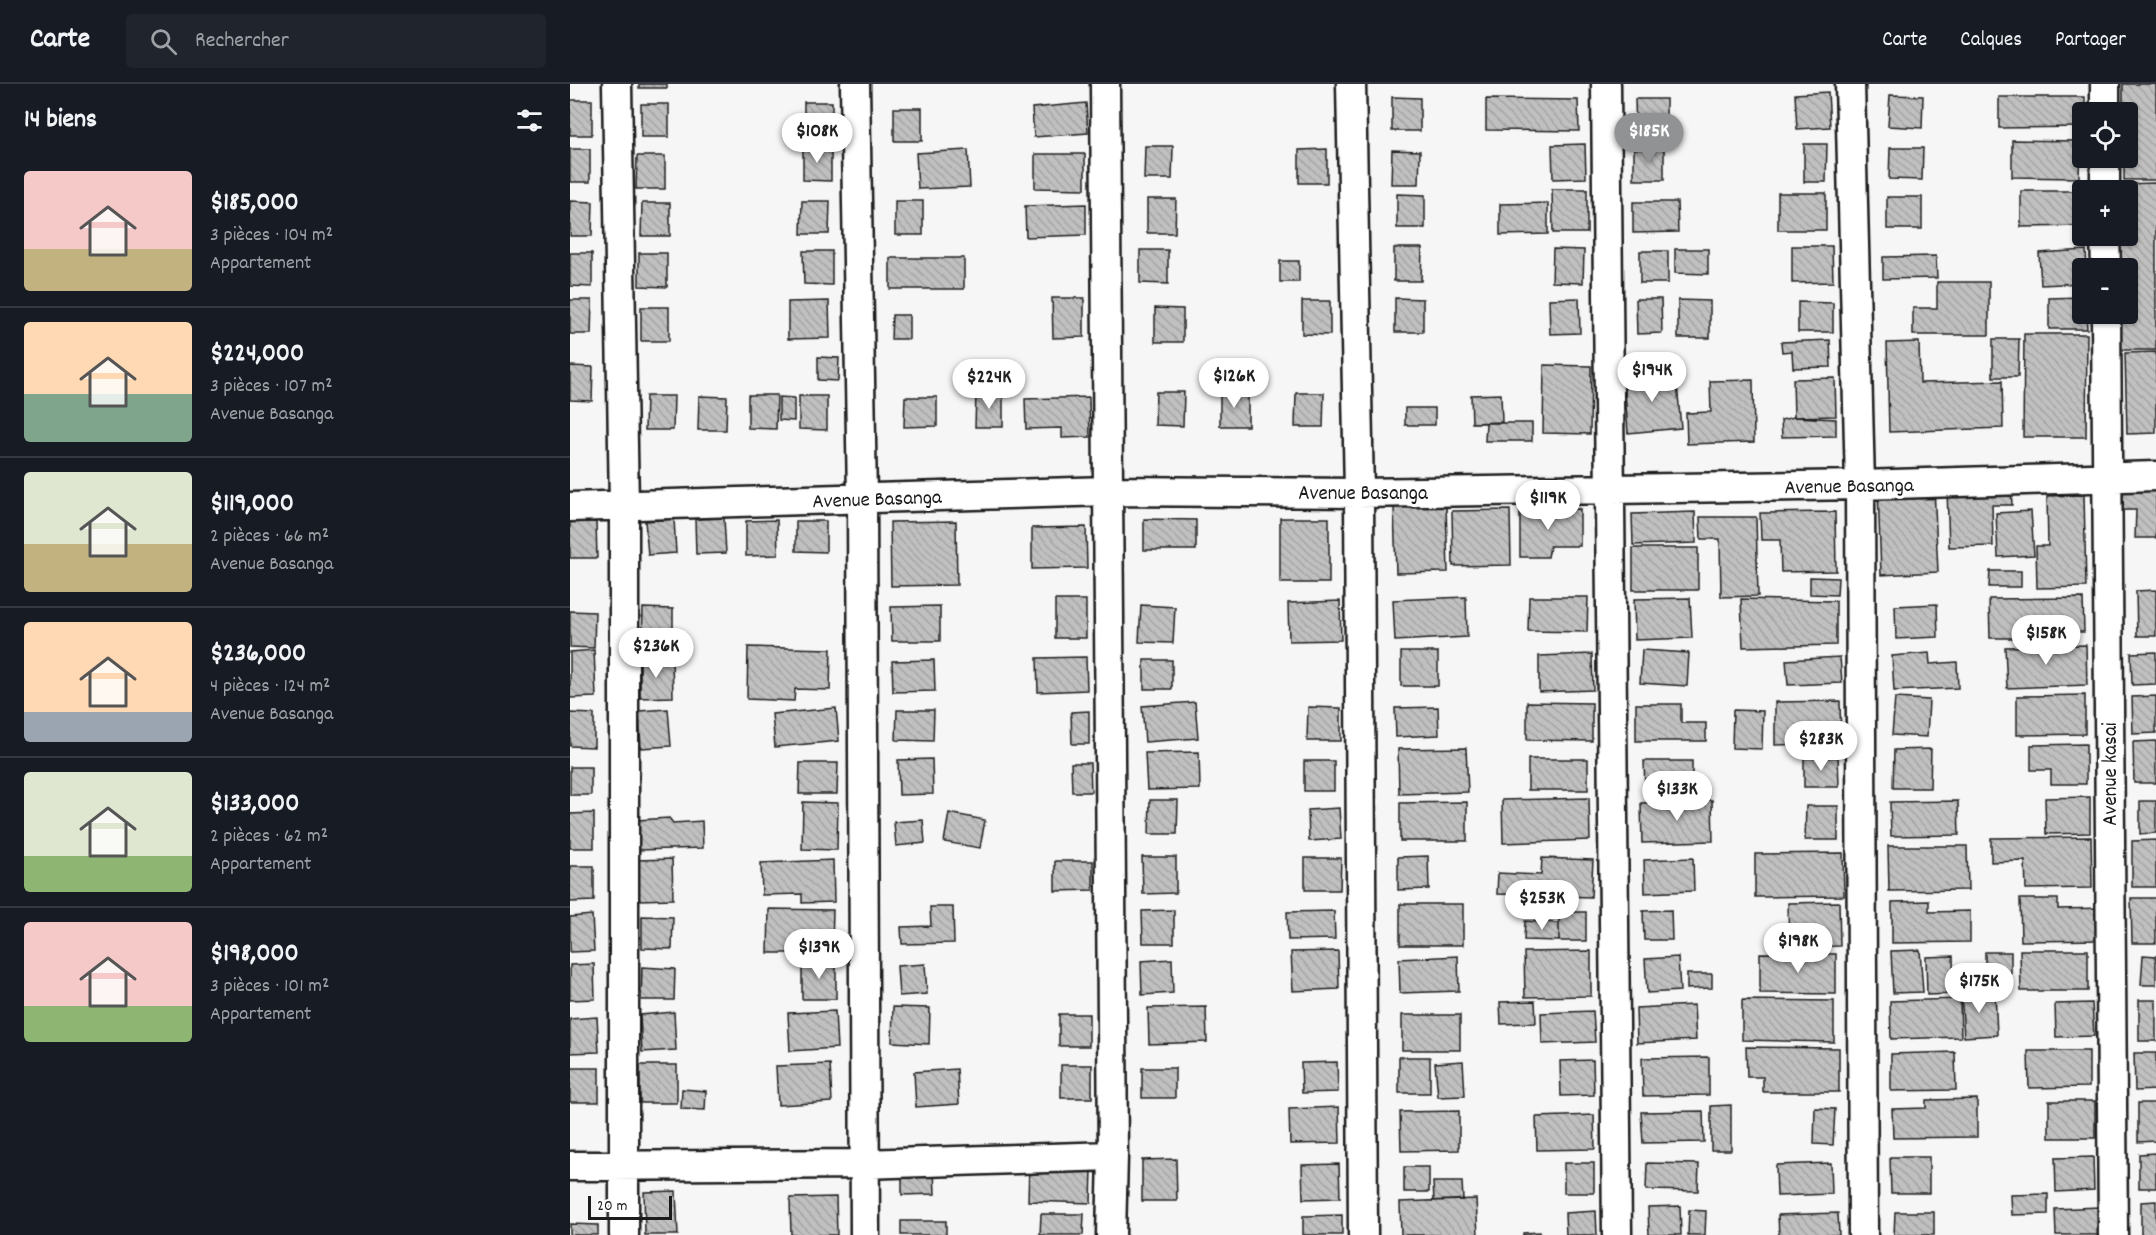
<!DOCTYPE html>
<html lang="fr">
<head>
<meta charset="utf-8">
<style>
	body { margin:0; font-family:Dekko,sans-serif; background:#20242c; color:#f1f3f6; height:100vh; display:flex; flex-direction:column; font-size:22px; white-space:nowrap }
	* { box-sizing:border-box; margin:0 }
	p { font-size:20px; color:#9ea1a6 }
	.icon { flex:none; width:33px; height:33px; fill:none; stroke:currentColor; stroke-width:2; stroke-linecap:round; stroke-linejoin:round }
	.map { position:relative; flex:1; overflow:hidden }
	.sheet { display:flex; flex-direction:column; background:#171b24; width:570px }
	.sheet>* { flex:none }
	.fabs { position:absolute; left:1502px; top:18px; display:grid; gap:12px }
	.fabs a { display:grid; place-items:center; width:66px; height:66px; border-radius:6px; background:#171b24; box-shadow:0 2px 4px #0004; font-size:30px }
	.scale { position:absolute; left:18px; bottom:15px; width:84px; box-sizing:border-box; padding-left:6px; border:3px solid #1c1c1c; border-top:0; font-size:16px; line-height:21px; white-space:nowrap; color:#1c1c1c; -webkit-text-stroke:4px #fff; paint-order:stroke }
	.price { position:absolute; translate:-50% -51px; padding:0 14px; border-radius:21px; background:#fff; color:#222; font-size:20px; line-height:39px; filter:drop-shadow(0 2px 3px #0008) }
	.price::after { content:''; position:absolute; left:50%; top:36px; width:18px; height:14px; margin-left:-9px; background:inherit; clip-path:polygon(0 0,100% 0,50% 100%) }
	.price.current { background:#919294; color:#fff }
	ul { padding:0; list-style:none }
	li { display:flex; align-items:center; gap:18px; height:150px; padding:0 24px }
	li+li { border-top:2px solid #363941 }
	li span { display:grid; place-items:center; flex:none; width:168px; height:120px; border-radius:6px; color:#555 }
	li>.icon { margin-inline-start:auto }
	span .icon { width:72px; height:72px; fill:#fffc; stroke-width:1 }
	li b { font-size:26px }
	h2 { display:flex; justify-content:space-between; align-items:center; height:72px; padding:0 24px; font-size:26px }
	header { display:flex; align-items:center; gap:36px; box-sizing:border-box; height:84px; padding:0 30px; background:#171b24; border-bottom:2px solid #363941 }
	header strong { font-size:28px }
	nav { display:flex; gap:33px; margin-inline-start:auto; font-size:21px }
	.search { width:420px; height:54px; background:#20242c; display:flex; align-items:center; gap:15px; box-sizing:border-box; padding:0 21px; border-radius:6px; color:#9ea1a6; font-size:22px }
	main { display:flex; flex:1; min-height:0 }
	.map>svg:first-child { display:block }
	.building { fill:url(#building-back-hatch); stroke:#1c1c1c; stroke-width:1.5 }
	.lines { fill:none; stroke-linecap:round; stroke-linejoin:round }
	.street-casing { stroke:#1c1c1c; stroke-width:33 }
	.street { stroke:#fff; stroke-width:28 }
	.labels { text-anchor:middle; stroke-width:6; stroke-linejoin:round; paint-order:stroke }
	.street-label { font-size:21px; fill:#1c1c1c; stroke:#fff }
</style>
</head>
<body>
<header>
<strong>Carte</strong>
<div class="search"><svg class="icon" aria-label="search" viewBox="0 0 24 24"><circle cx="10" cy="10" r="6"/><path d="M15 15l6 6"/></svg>Rechercher</div>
<nav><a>Carte</a><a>Calques</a><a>Partager</a></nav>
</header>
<main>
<section class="sheet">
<h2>14 biens<svg class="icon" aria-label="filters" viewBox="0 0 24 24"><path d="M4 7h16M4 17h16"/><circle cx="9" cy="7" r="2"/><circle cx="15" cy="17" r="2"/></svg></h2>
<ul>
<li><span style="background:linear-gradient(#f6c9c9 65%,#c2b280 0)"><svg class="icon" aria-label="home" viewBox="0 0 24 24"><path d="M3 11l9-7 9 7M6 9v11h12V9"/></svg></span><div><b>$185,000</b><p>3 pièces · 104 m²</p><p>Appartement</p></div></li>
<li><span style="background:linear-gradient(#ffd9b3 60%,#7fa58c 0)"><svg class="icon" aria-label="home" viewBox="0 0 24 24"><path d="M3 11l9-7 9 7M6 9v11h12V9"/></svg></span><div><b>$224,000</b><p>3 pièces · 107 m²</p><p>Avenue Basanga</p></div></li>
<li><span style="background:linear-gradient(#dfe7d0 60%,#c2b280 0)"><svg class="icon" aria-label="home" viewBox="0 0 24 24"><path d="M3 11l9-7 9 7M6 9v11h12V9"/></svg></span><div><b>$119,000</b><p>2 pièces · 66 m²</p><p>Avenue Basanga</p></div></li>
<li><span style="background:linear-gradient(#ffd9b3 75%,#9aa5b1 0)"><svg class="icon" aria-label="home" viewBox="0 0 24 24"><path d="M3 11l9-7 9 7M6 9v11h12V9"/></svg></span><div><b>$236,000</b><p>4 pièces · 124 m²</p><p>Avenue Basanga</p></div></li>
<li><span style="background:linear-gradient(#dfe7d0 70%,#8fb573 0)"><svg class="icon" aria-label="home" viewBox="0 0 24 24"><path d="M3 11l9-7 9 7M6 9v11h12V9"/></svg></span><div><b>$133,000</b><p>2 pièces · 62 m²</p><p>Appartement</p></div></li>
<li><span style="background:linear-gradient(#f6c9c9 70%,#8fb573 0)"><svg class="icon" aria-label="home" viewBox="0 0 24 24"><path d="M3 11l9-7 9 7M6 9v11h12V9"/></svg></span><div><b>$198,000</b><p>3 pièces · 101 m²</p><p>Appartement</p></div></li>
</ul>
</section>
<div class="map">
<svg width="1586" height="1151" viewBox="0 0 1586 1151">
	<defs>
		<pattern id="building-back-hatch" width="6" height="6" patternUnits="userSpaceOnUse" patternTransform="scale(1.5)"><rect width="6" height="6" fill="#c0c0c0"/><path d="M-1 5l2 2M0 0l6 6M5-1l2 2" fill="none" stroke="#a4a4a4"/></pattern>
	</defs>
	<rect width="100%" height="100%" fill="#f6f6f6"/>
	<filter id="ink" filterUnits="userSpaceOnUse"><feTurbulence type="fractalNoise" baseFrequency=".0167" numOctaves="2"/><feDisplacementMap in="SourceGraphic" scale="12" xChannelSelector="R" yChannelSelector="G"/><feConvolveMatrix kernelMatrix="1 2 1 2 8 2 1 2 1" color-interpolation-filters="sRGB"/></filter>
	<g filter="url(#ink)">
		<path class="building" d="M69,0H97V4H69Z
			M1553,0H1586V96H1554V74H1557V28H1553Z
			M1258,8L1260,43L1227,45L1225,10Z
			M1320,11L1353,12L1352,44L1318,42Z
			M822,13L850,14V47H822Z
			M1429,13H1515V28H1512V43L1429,44Z
			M916,15L1008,16L1009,47L916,46Z
			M1065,15H1096V47H1066Z
			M0,16H22V51H0Z
			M234,18H262V52L234,51Z
			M516,19L518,49L464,53L462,24Z
			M71,20H99V53H71Z
			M324,24H352V57H324Z
			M1442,56L1510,57L1509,94L1442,93Z
			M1015,60L1016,94L983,95L982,61Z
			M1234,60H1257L1256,98H1234Z
			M575,62H603L602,95H574Z
			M233,63H261V97L233,96Z
			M1320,64H1353L1352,96L1319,95Z
			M0,65H20V98H0Z
			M757,65V99H729V66Z
			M1064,65H1094V96H1064Z
			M398,66L400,103L348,105L346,69Z
			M822,66L850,67L849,100H821Z
			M465,70H515V105L465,104Z
			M67,72H95V105H66Z
			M1586,99V266H1549V230H1557V184H1549V152H1557V106H1548V100Z
			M982,105H1017V149H983Z
			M1451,107H1512V142L1451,143Z
			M1208,109H1256V146H1208Z
			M827,110L855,111V144H827Z
			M1317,113H1352V145H1317Z
			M577,115H606L605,149H577Z
			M0,117L23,118L22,152H0Z
			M232,117H260L259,150H231Z
			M325,117H353V151H325Z
			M1063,118H1107L1108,148L1063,149Z
			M72,119H100V152H71Z
			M978,119V150L930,151V120Z
			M516,120V151L456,153L455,122Z
			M1222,162H1262L1263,198L1222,199Z
			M824,164H852L851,197H824Z
			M983,165L1014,166L1013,199L982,198Z
			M1105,165H1138V190L1105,189Z
			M570,166H598V200L570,199Z
			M1516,166L1517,184H1512V199L1471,201L1469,169Z
			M233,167H262V201L234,200Z
			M1070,167H1098V199H1070Z
			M0,169H22V203L0,202Z
			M69,169H97V203L69,202Z
			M1366,172L1367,194L1313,195V173Z
			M320,174H394V205H320Z
			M710,177H729V198H710Z
			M1367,198H1419V251H1343V224H1367Z
			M1512,213V230H1516L1517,245H1479V214Z
			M482,214H514V253L483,254Z
			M825,214L853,215V248H825Z
			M1009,214L1010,249L980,250L979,215Z
			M1066,215H1091L1092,249L1067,250Z
			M0,216H22L21,250H0Z
			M1108,216L1140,217V254H1108Z
			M259,217L260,254L218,255V218Z
			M732,217H760V251L732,250Z
			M1228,218L1263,219V248H1228Z
			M71,223H99V257H71Z
			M585,224L613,225V258H585Z
			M322,231H339V255H321Z
			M1454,250H1517L1516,353H1453Z
			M1423,255H1449L1448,293H1423Z
			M1260,256L1261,283L1223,284L1222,267L1212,268L1211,258Z
			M1349,258L1350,299L1432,297L1433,344L1319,348L1317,259Z
			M1586,268V349L1557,350L1555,269Z
			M248,273L269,274L268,297L248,296Z
			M974,281L1021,282L1020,350L973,349Z
			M0,282L23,283L22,317L0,316Z
			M1106,288L1111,344L1058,349L1054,293Z
			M1265,294L1266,332L1224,333L1223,295Z
			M1183,296L1184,358L1117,360L1116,329L1141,328L1140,297Z
			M586,308H614L613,342L585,341Z
			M650,308H678V342H650Z
			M406,309L433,310V343H405Z
			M726,309H754L753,343H725Z
			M931,310L932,338L902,339L901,311Z
			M178,311H207L206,345L178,344Z
			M76,312H104L103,346H75Z
			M129,312L157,313L156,346H128Z
			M229,312H257V346L229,345Z
			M209,313L224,314V337L209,336Z
			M335,313H367V342L334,343Z
			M519,313L520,353L492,354V344L456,345L455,315Z
			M835,324H865V341H835Z
			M1224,333L1266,335V352L1212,353L1211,336Z
			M916,339H962V357H915Z
			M1553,400H1586V454H1565L1566,426H1553Z
			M1364,403L1368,488L1311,491L1308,405Z
			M1441,404L1442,421H1422L1423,462L1379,463L1377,406Z
			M1514,411L1516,503L1467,504L1466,462H1478L1477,412Z
			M876,422L878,488L826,489L824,423Z
			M1010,425V462H980L978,473H950V426Z
			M940,426L941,481L883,482L882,427Z
			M1461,427L1464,471L1428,473L1426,429Z
			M1125,428L1126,459L1063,461L1062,430Z
			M1265,428L1266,487L1211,488L1210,456H1191L1190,429Z
			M1130,433H1186L1188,512L1151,513L1150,455H1131Z
			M154,434L156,469L126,470L125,435Z
			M710,434H759V499H710Z
			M104,435L106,469L78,471L75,437Z
			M574,435L626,436V466H574Z
			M207,436L208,471L176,472V437Z
			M226,437H256V468L226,467Z
			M386,437L387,501L321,502L320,438Z
			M0,438H26L27,474H0Z
			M516,443L517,484L462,485V444Z
			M1063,464H1128V506H1063Z
			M1420,487H1451V503H1419Z
			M1240,493L1268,494L1267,511L1240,510Z
			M1586,506V552H1567L1566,507Z
			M896,513L897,553L825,557L823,516Z
			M959,513H1018L1017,548L958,547Z
			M1120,514L1122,554L1065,556L1064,515Z
			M1513,514L1514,548H1451V554H1420L1419,515Z
			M1171,515L1266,517V561L1173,563Z
			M485,516H516V554H485Z
			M770,517L771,556L719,557L718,519Z
			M1367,520L1368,553L1326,555L1325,522Z
			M571,521L605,523L603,559L569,558Z
			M370,522V557H322L321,523Z
			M73,524L103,525V562L72,561Z
			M0,527L25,528L24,564L0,563Z
			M1516,561L1517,601L1437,604L1435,563Z
			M178,563L261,565L260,606L225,605L224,617L177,615Z
			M24,566L26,613L0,614V568Z
			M1072,566L1119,569L1117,602L1070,599Z
			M831,568H868V602H831Z
			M1586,568V600L1562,601L1561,569Z
			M1359,569L1360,580L1387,578L1388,604L1324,607L1322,572Z
			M1022,570L1023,606L969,608V572Z
			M516,573L517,606L468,608L467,574Z
			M1270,573L1272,599L1218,601L1216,576Z
			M102,575L103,613L70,614V576Z
			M364,576L365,607L323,608L322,577Z
			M574,576H602V605H574Z
			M1515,611V650L1447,651V612Z
			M1586,612V649L1563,650L1562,613Z
			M1325,614L1359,616L1357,653L1322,651Z
			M1270,617L1271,659L1205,661V618Z
			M625,618L628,654L575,658L572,622Z
			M957,618L1022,619V657L957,656Z
			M1066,620H1111V639H1136V657H1066Z
			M738,623L771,624V657H737Z
			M868,623L869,651L826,653L825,624Z
			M266,624L269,657L205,663L202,630Z
			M98,625L101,662L71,664L69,627Z
			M327,626H364L363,657L326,656Z
			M1163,626L1193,627L1192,665L1162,664Z
			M519,627V660H502L501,628Z
			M0,629L24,630V663L0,662Z
			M1586,657V699H1564L1563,658Z
			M1516,660V700H1481V686H1461V661Z
			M896,664L898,708L829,710L828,665Z
			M1361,665L1360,704H1323L1324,666Z
			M629,668L630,705L577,706L575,669Z
			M1268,673L1269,703H1234V674Z
			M362,675L363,710L329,711L328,676Z
			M958,675H1018V706H958Z
			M734,677H764V707H734Z
			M1074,677H1122V705L1075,706Z
			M230,679H268L267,710H229Z
			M501,679H520L521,708H502Z
			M0,683H21V711H0Z
			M1520,713V749L1476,750L1475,714Z
			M1019,714L1020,756L933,759L932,716Z
			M580,716H608L607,750H579Z
			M1142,716L1143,757L1072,759L1071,719Z
			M1388,717L1389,751L1321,752L1320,718Z
			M1570,717H1586V749L1570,750Z
			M233,718L268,719L267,766L232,765Z
			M897,718V757H830V719Z
			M1236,722H1268V756H1235Z
			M769,724L771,755L739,757L738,726Z
			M24,729V764H0V730Z
			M379,729L415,736L410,764L374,758Z
			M99,734L103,739L132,737L133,764L69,766L68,736Z
			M353,736L355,759L326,762L324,738Z
			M1521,753L1522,804L1456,805L1455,777L1421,778V754Z
			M1586,756V803H1562V757Z
			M1318,762H1397L1398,806L1319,807Z
			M1273,769L1274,812L1185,813V770Z
			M858,772L859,805L828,806V773Z
			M572,773H606V809L573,810Z
			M735,774H771L770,806H735Z
			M972,774L1023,776L1021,813L927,810L928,789L971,791Z
			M1123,774L1124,807L1075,809L1074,776Z
			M102,775L103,815L69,816L67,776Z
			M263,776L264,818L232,819V810L192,811L191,779Z
			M485,777H523V806L485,807Z
			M0,782H24V817L0,818Z
			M1561,814H1586V859H1562Z
			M1450,815H1488V825L1535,824V856L1451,857Z
			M1359,817V828L1400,827V858L1322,859V818Z
			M1269,818L1270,862L1219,863L1218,819Z
			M830,820H893V861H830Z
			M360,823H383L384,859L332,860L331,843L361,842Z
			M199,825L263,826L262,861L235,860V869H198Z
			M604,826V859H573L572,827Z
			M1101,826L1102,856H1074L1073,827Z
			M764,827L765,855L718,856L717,828Z
			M989,828H1016V857H989Z
			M22,831L24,867L0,868V833Z
			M72,832L103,833L102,865L72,864Z
			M955,837L989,839V857L954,856Z
			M1350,866L1353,908L1323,909L1321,867Z
			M1450,866H1518V907H1451Z
			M768,867L769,905L723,907L721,868Z
			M1021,867V912L955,913L954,868Z
			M1415,868H1441V890H1415Z
			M1190,869L1266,870V910L1190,909Z
			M1573,871L1586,872V901H1571Z
			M888,872L889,907L830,909L829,875Z
			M1383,872L1384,910L1357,911L1356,873Z
			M1108,873L1110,907L1077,909L1075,875Z
			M602,875L603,909L572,911L571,877Z
			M232,877H266V915H232Z
			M24,880L25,915L0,916V881Z
			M355,880L357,910L329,912L327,882Z
			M72,883L105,885L104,916H71Z
			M1117,890H1142V904L1117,905Z
			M1425,907L1427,951L1394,953L1391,908Z
			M1390,915L1391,953L1321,955L1320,917Z
			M1172,916L1264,917V958L1172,956Z
			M1569,916H1586V957H1569Z
			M965,917L966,939L931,940L930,918Z
			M1522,919L1524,952L1486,953L1485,920Z
			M1124,921L1126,956L1067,959L1066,924Z
			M323,923L360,924L359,960L322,958Z
			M636,923L637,958L579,960L578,924Z
			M265,927L267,964L220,967L218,929Z
			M1023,927L1025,958L972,960L971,929Z
			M104,928L106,966L72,968L70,931Z
			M489,930H519V962H489Z
			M832,931H890V966H832Z
			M27,933L29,968L0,969V935Z
			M1176,963L1269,964V1008H1193V993H1177Z
			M1458,967H1519V1003L1459,1004Z
			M1385,968L1386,1006L1321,1007V970Z
			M1564,969H1586V1006L1565,1007Z
			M829,973H860V1009H829Z
			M1139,973V1011L1073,1012L1072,974Z
			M1023,976L1024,1011L991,1012L990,977Z
			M893,977L895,1012L868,1013L865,979Z
			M767,978L768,1008L732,1009L731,979Z
			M260,980L262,1018L208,1021L206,982Z
			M70,981H107V1019H70Z
			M491,981H522V1014H491Z
			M0,984H29V1018H0Z
			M572,984H605V1014H572Z
			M387,985L389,1020L346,1023L344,988Z
			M112,1005L136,1007L135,1026L111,1025Z
			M1407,1015V1053L1323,1054L1322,1025L1356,1024V1016Z
			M1479,1017H1525V1054H1479Z
			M1568,1019H1586V1057L1568,1058Z
			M1161,1021V1066H1141V1022Z
			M769,1023L770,1059L720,1060L719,1025Z
			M1245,1024L1265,1025L1263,1061L1244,1060Z
			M889,1027V1066L831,1067L830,1028Z
			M1133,1027L1134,1058L1073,1059L1071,1028Z
			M1024,1031L1025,1065L967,1066L966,1033Z
			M1586,1069V1104H1569V1070Z
			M1320,1073H1359V1109H1321Z
			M1523,1073L1524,1106L1486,1108L1485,1074Z
			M606,1075L607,1117H572V1076Z
			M994,1079H1024V1109H994Z
			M1077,1079L1129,1080L1128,1107L1076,1106Z
			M1261,1079L1262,1110L1207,1112L1206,1081Z
			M769,1080L770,1114L733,1115L732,1081Z
			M459,1082L522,1084L521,1119L458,1117Z
			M834,1083H859V1108H834Z
			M364,1086L365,1110L332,1111V1087Z
			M863,1098H892L893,1116L864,1117Z
			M106,1107L108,1151H75L74,1108Z
			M1478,1110V1130L1442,1131L1441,1111Z
			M266,1113L267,1151H221L220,1114Z
			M906,1115L908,1151H831L830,1118Z
			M1586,1117V1151H1571V1118Z
			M1110,1122L1111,1151H1079L1078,1123Z
			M1529,1123V1151H1486L1485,1125Z
			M1119,1126L1136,1127L1135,1151H1118Z
			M1026,1127L1027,1151H996L995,1129Z
			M1325,1128H1364V1151H1324Z
			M1268,1129L1269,1151H1209L1208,1131Z
			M471,1130H514L513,1151H470Z
			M772,1131V1151H733V1132Z
			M331,1137H376V1151H331Z
			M0,1140L28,1141V1151H0Z
			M970,1148V1151H953V1149Z"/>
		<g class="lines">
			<g class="street-casing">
				<path id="street" d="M47,0L54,422V1151
					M285,0L292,414L295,1151
					M535,0L543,1072L541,1151
					M781,0L789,409L793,1151
					M1036,0L1047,1151
					M1280,0L1290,401L1293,1151
					M1535,0V28
					M1535,74V106
					M1535,152L1536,184
					M1536,230L1543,1151
					M0,423L538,407L789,409L1290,401L1586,392
					M0,1082L293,1080L543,1072"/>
			</g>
			<use href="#street" class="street"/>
		</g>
	</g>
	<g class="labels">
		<g class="street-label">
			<text transform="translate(1279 401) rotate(-1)" y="7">Avenue Basanga</text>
			<text x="793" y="415">Avenue Basanga</text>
			<text transform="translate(307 414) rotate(-2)" y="7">Avenue Basanga</text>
			<text transform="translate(1539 690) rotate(-90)" y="7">Avenue kasai</text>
		</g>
	</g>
</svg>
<div class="fabs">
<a><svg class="icon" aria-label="locate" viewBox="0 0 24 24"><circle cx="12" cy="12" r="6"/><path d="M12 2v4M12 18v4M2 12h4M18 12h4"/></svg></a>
<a>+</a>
<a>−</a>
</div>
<div class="scale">20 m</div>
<b class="price" style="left:247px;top:80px">$108K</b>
<b class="price current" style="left:1079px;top:80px">$185K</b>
<b class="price" style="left:1082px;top:319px">$194K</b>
<b class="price" style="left:664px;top:325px">$126K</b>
<b class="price" style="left:419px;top:326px">$224K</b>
<b class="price" style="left:978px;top:447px">$119K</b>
<b class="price" style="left:1476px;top:582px">$158K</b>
<b class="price" style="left:86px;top:595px">$236K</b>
<b class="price" style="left:1251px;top:688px">$283K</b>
<b class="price" style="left:1107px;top:738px">$133K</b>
<b class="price" style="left:972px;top:847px">$253K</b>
<b class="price" style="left:1228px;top:890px">$198K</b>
<b class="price" style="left:249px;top:896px">$139K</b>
<b class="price" style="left:1409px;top:930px">$175K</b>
</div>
</main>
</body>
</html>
